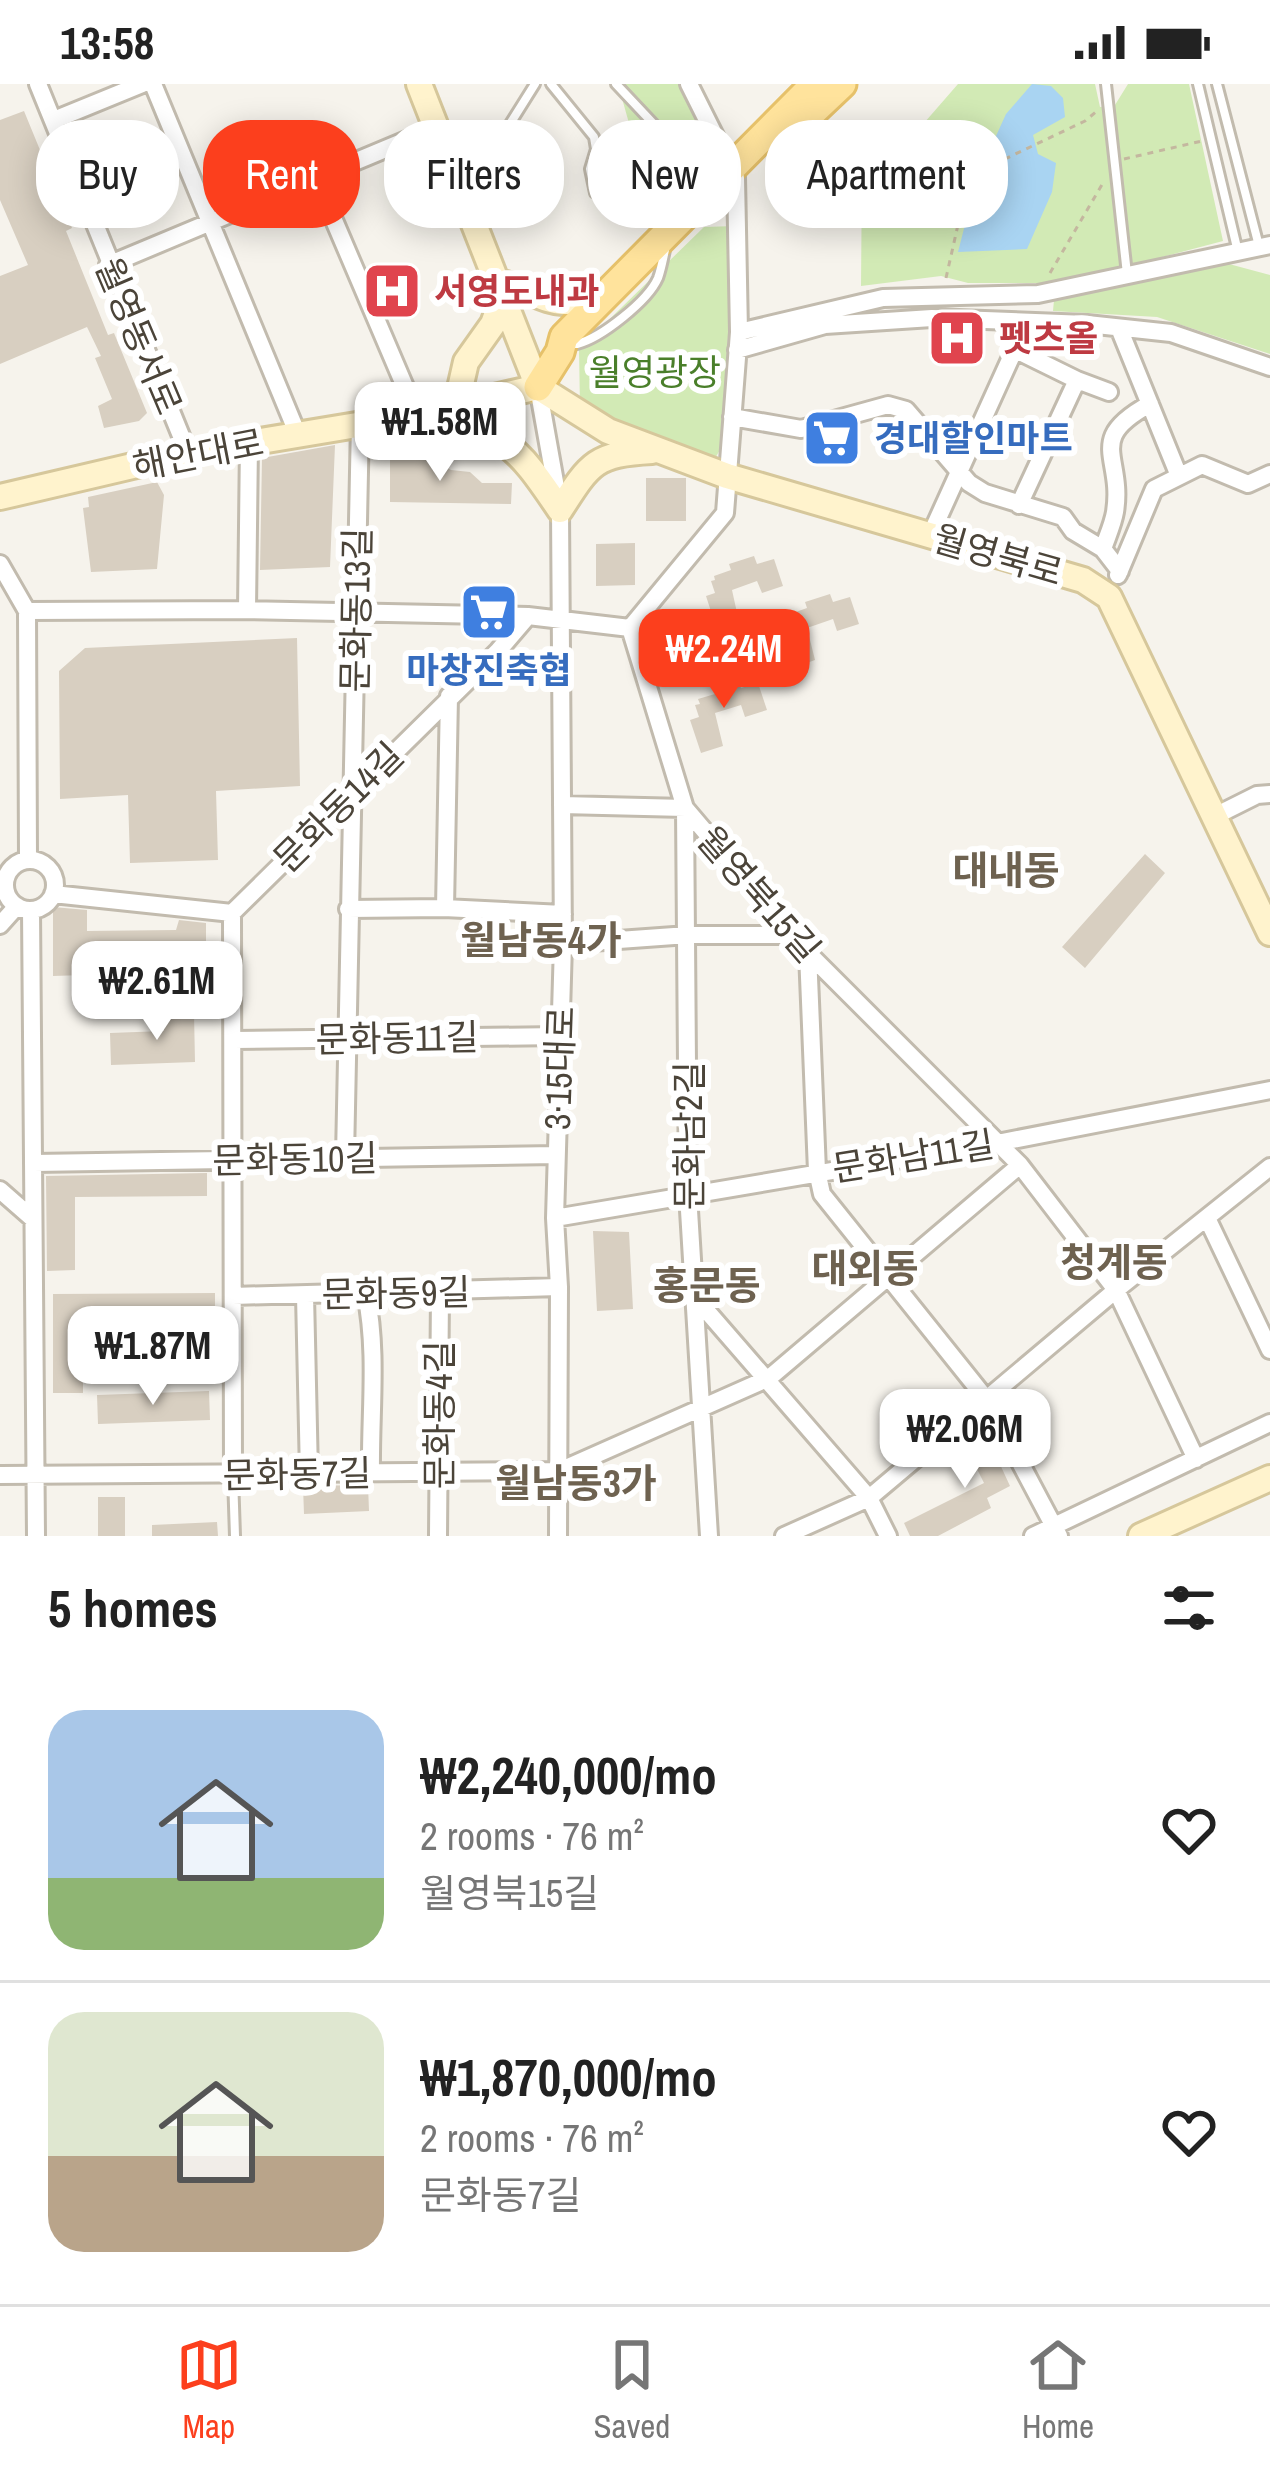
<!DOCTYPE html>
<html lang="en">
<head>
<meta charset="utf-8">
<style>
	body { margin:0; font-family:"Archivo Narrow","Noto Sans KR",sans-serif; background:#f6f6f6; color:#222; height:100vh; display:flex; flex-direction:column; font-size:45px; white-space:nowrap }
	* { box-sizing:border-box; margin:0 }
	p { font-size:39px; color:#767676 }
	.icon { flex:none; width:66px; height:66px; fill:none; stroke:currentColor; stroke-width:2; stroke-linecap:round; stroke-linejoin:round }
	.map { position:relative; height:1452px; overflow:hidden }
	.details { display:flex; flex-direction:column; background:#fff; flex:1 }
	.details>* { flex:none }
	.hud { position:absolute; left:36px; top:36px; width:1200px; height:108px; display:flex; gap:24px }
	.price { position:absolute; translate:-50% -102px; padding:0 27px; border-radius:24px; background:#fff; color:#222; font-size:39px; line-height:78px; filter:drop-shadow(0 3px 6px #0008) }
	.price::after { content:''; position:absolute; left:50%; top:72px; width:36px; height:27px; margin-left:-18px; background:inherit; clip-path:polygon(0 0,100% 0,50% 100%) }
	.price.selected { background:#fc3f1d; color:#fff }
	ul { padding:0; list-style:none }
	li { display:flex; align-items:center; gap:36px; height:300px; padding:0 48px }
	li+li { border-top:3px solid #e0e0e0 }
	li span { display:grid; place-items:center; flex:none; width:336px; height:240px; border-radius:36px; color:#555 }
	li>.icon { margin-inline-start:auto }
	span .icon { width:144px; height:144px; fill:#fffc; stroke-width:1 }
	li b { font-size:51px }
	h2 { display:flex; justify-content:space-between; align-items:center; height:144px; padding:0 48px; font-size:51px }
	.tag { padding:0 42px; border-radius:48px; background:#fff; box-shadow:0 6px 30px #0003; font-size:42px; line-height:108px }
	.tag.selected { background:#fc3f1d; color:#fff }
	.status { display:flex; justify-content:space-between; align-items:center; height:84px; padding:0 60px; background:#fff; direction:ltr }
	.status svg { height:33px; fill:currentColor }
	.dock { display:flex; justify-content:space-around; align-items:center; height:168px; border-top:3px solid #e0e0e0; background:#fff; font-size:33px; color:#767676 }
	.dock a { display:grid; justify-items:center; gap:6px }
	.dock .selected { color:#fc3f1d }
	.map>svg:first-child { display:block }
	.green { fill:#d2eab5 }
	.water { fill:#a9d4f2 }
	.building { fill:#d8cfc1 }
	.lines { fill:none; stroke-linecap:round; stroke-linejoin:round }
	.lane-casing { stroke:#c2bbae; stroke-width:14 }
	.street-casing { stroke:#c2bbae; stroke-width:22 }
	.secondary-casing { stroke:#d6c79b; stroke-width:30 }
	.primary-casing { stroke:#e6c16a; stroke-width:33 }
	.path { stroke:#c4b79f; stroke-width:3; stroke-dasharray:6 6; stroke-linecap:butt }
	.lane { stroke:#fff; stroke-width:8 }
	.street { stroke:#fff; stroke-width:16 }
	.secondary { stroke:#fff3cd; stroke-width:24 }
	.primary { stroke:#ffe39c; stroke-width:27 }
	.labels { text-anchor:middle; stroke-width:12; stroke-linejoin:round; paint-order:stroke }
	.health-label { font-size:36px; font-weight:bold; fill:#be3a42; stroke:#fff; text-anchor:start }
	.street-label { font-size:36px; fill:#4b4439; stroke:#fff }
	.park-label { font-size:36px; fill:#4a7f2a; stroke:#fff }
	.shop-label { font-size:36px; font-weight:bold; fill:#366cbe; stroke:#fff; text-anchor:start }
	.neighbourhood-label { font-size:39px; font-weight:bold; fill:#6e6250; stroke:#fff }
</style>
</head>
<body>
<div class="status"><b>13:58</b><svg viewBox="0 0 49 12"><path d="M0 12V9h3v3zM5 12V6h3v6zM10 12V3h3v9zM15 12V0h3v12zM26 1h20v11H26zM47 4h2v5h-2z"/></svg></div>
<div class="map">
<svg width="1270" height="1452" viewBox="0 0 1270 1452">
	<rect width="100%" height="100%" fill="#f6f3ec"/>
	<path class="green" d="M618,0H685L721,76L679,117L662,59L652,46L632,50Z
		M958,0H1095L1100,23L1115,21L1128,0H1189L1223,157L1064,199H968L941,192L861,202L862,82L906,84L911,54Z
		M735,142L721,364L713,378L580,324L579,265L704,143Z
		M1229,180L1270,191V270L1157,233L1053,227L1054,216Z"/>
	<path class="water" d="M1032,0L1051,2L1063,14L1065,33L1033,51L1038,70L1056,79L1052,108L1027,165L958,168L970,121L994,104L1001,73L996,52L1006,30Z"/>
	<path class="building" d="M24,27L72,144L66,147L108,251L114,249L147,329L139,337L104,344L98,322L112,315L95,274L101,272L87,243L0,280V192L28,181L0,116V36Z
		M335,361L330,483L260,486L262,374Z
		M390,371H428L451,386L470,388L482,399H512L511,420L390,418Z
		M646,394H686V437H646Z
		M157,398L164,411L157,485L91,488L83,424L89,423L88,413Z
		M635,459V501L596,502V460Z
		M754,472L757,480L774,475L783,502L762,509L757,497L732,506L739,538L717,546L706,512L715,509L711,497L715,496L714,492L731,486L729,480Z
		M830,510L833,518L850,513L859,540L837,547L833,535L807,544L815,576L793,584L782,550L791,547L787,535L791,534L790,530L807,524L805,518Z
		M297,554L300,702L216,707L218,776L130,779L128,711L60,715L59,587L85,564Z
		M738,596L741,604L758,599L767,626L745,633L741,621L715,629L723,662L701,669L690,636L699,633L695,621L700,620L698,615L715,610L713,604Z
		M1145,770L1165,789L1085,884L1062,863Z
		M53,823L87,826V847L176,846L179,836L206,839V885H188V900H84V891L53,892Z
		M194,929L195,978L111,981L110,949L164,947L163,930Z
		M207,1089V1112L75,1113V1186L47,1187L46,1092Z
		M593,1147L629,1148L633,1225L597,1227Z
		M215,1209V1235L83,1236V1309H53V1210Z
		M209,1307L210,1336L98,1340L97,1311Z
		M980,1337L1010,1402L987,1414L991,1424L938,1452H910L904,1439L984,1399L961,1353Z
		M368,1401L369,1427L304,1430L303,1402Z
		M98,1413H125V1452H98Z
		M217,1438L218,1452H152V1441Z"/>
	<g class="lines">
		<g class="lane-casing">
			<path id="lane" d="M551,0L594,53L596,65L590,85L595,109
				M616,0L665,52L704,106
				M1106,0L1127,190
				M1198,0L1238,168
				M1217,0L1259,162
				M461,99L483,83L535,0
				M577,260C601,254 648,217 658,194C661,186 663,175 665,166
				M233,1392L235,1452"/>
		</g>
		<g class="street-casing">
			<path id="street" d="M38,0L188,369
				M153,0L298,351
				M689,0L730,82
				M54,36L142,0
				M316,94L417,331
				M108,181L438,43
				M1119,244L1179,392
				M739,248L883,214L1038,210L1270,161
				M737,266L825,241L932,234L1087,240L1171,249L1270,283
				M1016,266L1077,296L1019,421
				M1077,296L1109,308
				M538,303L560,426L563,860L555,1134L559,1203L558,1452
				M732,333L801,345L888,321L906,326L969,399L985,409L1063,433L1073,447L1103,465L1120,487
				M930,452L1027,238
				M1103,465C1107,453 1113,440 1115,428C1124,372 1084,356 1150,320
				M0,480L27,527L28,776
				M1118,491L1154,405L1202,381L1248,400L1270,390
				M247,526L249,359
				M27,527L247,526L528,532L630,544
				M630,544L685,724L808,869L1020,1081L1116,1206L1196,1375
				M630,544L725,429L739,248L736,94
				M562,721L685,724L688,1110L709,1452
				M1215,732L1257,711L1270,710
				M5 801a25 25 0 1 1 50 0a25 25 0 1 1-50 0Z
				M53,810L232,829
				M444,824L563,830
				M348,825L445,824L449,612
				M31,826L36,1452
				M0,841L17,822
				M563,860L688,851H790
				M808,869L817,1087L822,1110L987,1316L1059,1452
				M234,956L560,952
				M345,1073L360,339
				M34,1079L556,1071
				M0,1106L33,1135
				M555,1134L997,1059L1270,1006
				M1207,1134L1270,1266
				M366,1210C378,1269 370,1329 371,1389
				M305,1211L309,1390
				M693,1211L869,1414L888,1452
				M233,1212L559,1203
				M233,1390L232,829L498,567L528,532
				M0,1391L559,1387L769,1294L1020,1081
				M438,1452L440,1209
				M784,1452L869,1414L1116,1206L1270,1083
				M1033,1452L1270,1339"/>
		</g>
		<g class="secondary-casing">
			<path id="secondary" d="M419,0L538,303
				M498,198C550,210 547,229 606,210
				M538,303L608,347L727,392L1083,496L1109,513L1270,849
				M456,322L466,278L493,240L503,213
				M421,338C504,346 514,358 560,426C590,379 595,370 652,367
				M0,413L188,369L417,331L538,303
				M1141,1452L1270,1394"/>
		</g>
		<g class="primary-casing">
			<path id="primary" d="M805,35L842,0
				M538,303L560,268L564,253L815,0"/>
		</g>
		<path class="path" d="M1124,75L1202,57
			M1050,189L1103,99
			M946,194L969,92L1085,37L1097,27"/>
		<use href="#lane" class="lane"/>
		<use href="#street" class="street"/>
		<use href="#secondary" class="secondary"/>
		<use href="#primary" class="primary"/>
	</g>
	<defs>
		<g id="hospital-square" transform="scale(3)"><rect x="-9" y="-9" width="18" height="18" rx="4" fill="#e0444e" stroke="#fff"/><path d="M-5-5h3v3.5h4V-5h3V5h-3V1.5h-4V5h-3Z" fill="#fff"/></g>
		<g id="supermarket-square" transform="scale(3)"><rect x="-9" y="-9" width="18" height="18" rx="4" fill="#3f7fe0" stroke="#fff"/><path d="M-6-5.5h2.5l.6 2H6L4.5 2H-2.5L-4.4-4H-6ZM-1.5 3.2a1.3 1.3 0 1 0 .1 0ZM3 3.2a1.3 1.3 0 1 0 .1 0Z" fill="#fff"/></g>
	</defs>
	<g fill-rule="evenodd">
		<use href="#hospital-square" x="392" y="207"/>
		<use href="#hospital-square" x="957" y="254"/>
		<use href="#supermarket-square" x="832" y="354"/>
		<use href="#supermarket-square" x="489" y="528"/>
	</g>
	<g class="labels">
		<g class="health-label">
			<text x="434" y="220">서영도내과</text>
			<text x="999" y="267">펫츠올</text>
		</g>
		<g class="street-label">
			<text transform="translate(139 252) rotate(67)" y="13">월영동서로</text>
			<text transform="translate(198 370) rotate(-11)" y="13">해안대로</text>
			<text transform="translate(998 471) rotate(16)" y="13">월영북로</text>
			<text transform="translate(356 526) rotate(-89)" y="13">문화동13길</text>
			<text transform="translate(338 723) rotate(-45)" y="13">문화동14길</text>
			<text transform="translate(759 810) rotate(49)" y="13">월영북15길</text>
			<text transform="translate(397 954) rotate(-1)" y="13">문화동11길</text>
			<text transform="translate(559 984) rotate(-88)" y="13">3·15대로</text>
			<text transform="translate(689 1052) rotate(-90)" y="13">문화남2길</text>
			<text transform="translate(913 1072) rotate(-9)" y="13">문화남11길</text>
			<text transform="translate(295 1075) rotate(-1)" y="13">문화동10길</text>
			<text transform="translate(396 1209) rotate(-1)" y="13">문화동9길</text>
			<text transform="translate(439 1331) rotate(-90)" y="13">문화동4길</text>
			<text transform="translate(297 1390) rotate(-1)" y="13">문화동7길</text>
		</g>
		<g class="park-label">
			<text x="655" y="301">월영광장</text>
		</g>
		<g class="shop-label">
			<text x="874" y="367">경대할인마트</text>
			<text x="489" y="599" text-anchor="middle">마창진축협</text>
		</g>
		<g class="neighbourhood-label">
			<text x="1006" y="800">대내동</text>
			<text x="541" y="870">월남동4가</text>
			<text x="1114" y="1192">청계동</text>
			<text x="865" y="1198">대외동</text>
			<text x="707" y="1215">홍문동</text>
			<text x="576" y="1413">월남동3가</text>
		</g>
	</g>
</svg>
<b class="price" style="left:440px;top:400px">₩1.58M</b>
<b class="price selected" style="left:724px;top:627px">₩2.24M</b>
<b class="price" style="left:157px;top:959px">₩2.61M</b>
<b class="price" style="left:153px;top:1324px">₩1.87M</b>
<b class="price" style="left:965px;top:1407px">₩2.06M</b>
<div class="hud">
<a class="tag">Buy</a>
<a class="tag selected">Rent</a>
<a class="tag">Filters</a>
<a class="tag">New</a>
<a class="tag">Apartment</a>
</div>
</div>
<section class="details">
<h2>5 homes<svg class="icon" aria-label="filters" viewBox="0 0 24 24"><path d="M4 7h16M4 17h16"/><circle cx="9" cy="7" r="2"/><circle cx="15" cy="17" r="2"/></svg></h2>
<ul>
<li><span style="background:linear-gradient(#a9c7e8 70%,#8fb573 0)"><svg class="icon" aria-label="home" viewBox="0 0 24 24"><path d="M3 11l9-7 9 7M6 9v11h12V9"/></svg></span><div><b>₩2,240,000/mo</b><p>2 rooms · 76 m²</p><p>월영북15길</p></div><svg class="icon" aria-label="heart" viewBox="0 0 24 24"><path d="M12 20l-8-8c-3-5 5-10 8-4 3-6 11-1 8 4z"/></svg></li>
<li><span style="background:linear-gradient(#dfe7d0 60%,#b9a48a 0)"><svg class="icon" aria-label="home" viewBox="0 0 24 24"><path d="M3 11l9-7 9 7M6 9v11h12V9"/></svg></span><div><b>₩1,870,000/mo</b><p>2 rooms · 76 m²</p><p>문화동7길</p></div><svg class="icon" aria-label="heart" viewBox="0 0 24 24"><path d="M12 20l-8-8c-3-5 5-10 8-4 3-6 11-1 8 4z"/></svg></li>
</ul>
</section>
<nav class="dock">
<a class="selected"><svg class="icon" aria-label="map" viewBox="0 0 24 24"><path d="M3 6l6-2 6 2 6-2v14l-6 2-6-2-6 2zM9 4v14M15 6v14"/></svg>Map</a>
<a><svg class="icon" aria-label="saved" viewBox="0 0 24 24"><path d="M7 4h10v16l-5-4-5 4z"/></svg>Saved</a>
<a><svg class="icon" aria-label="home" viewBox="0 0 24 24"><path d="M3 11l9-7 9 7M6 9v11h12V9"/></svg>Home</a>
</nav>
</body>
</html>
